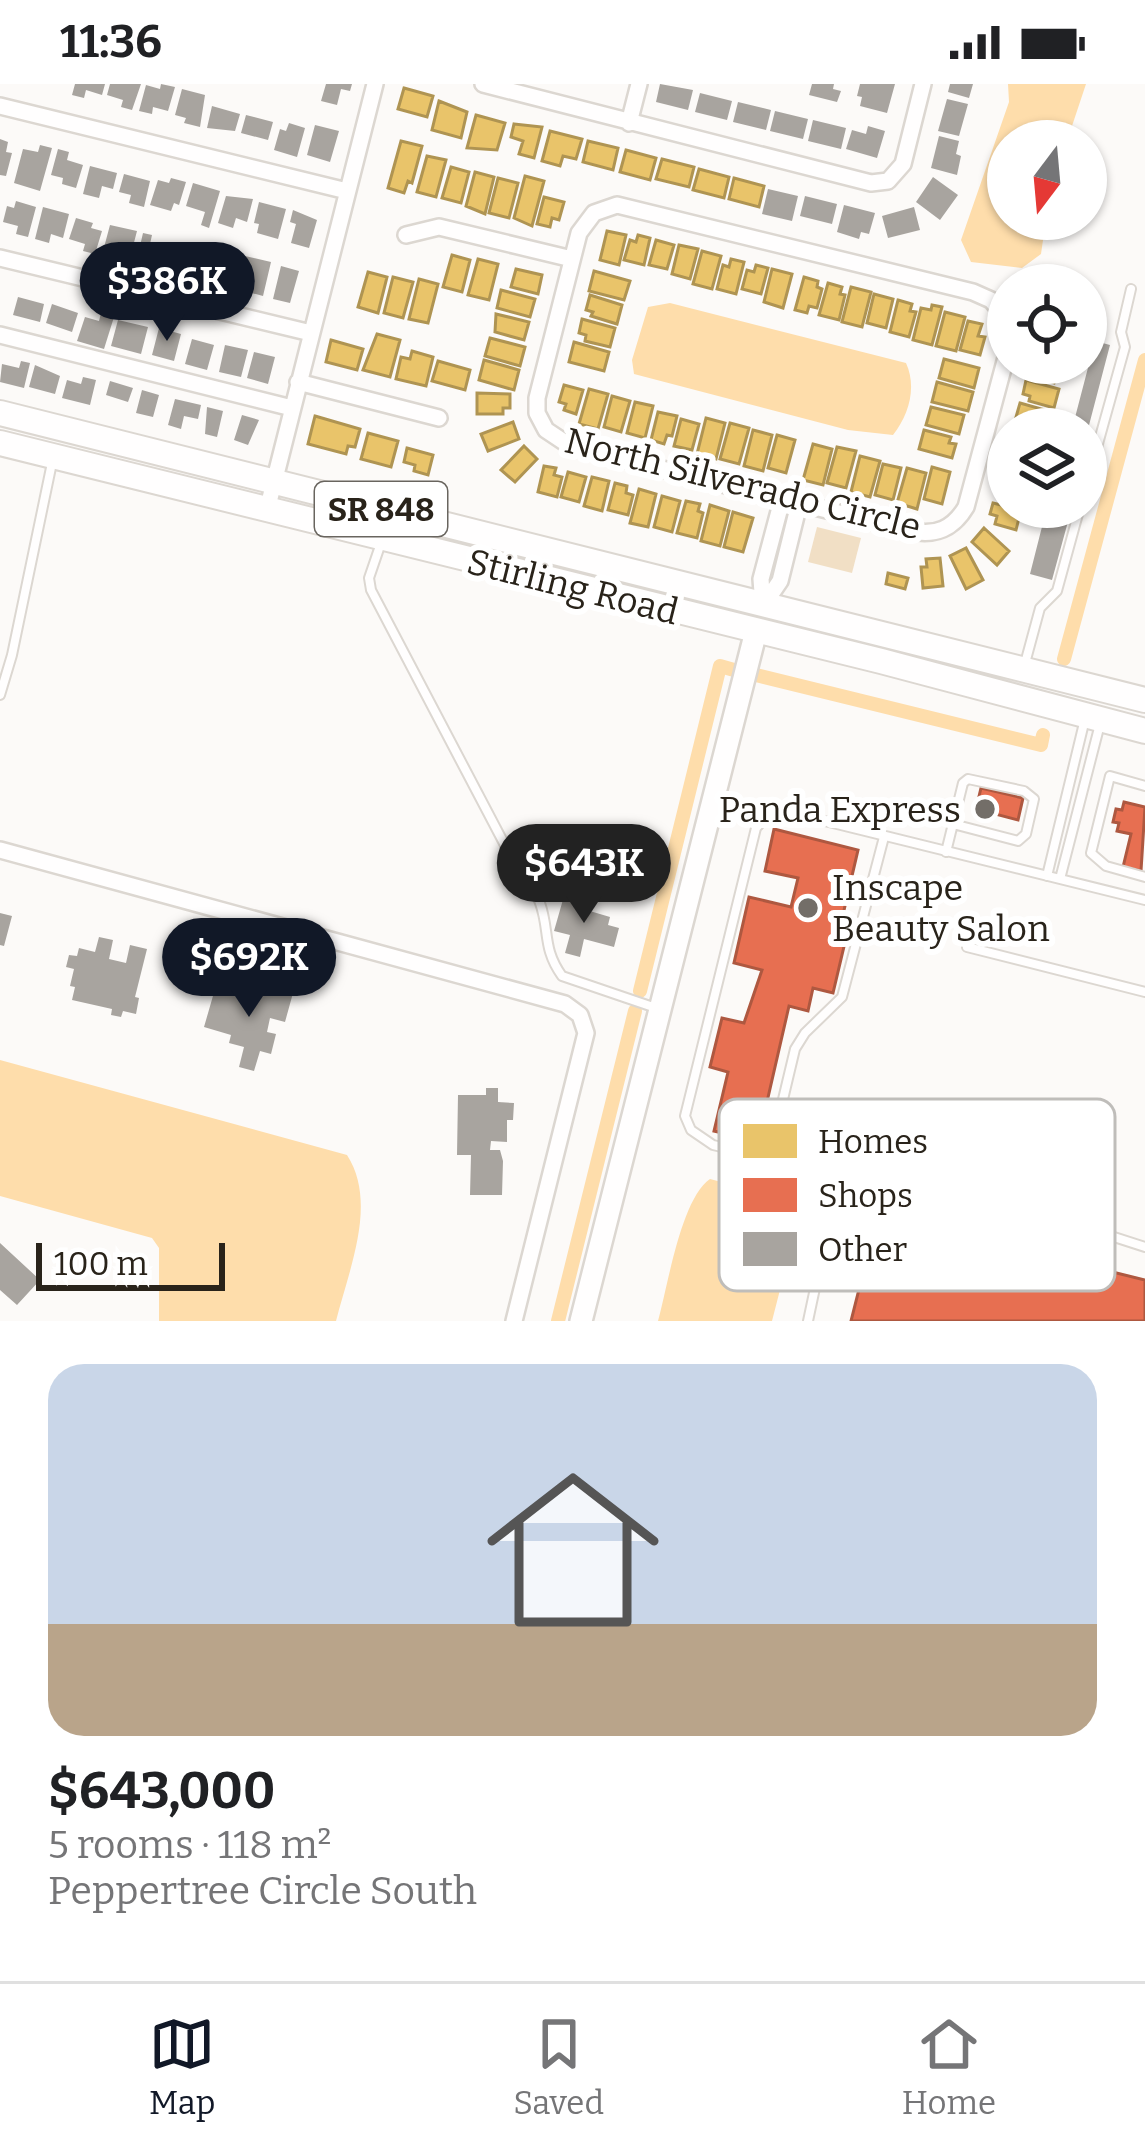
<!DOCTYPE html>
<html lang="en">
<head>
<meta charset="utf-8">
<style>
	body { margin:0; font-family:Bitter,serif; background:#f6f6f6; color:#202124; height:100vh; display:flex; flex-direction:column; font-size:45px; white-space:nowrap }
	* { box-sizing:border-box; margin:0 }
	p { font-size:39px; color:#757577 }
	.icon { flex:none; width:66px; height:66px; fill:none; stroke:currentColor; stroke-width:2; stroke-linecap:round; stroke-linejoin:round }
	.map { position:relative; height:1237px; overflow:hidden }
	.drawer { display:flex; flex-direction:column; background:#fff; flex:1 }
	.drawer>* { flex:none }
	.needle { width:78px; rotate:196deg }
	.fabs { position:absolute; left:987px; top:36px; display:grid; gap:24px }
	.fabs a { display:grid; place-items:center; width:120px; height:120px; border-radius:50%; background:#fff; box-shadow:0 3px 9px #0004; font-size:60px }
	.scale { position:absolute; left:36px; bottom:30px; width:189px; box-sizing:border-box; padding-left:12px; border:6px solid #29231a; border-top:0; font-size:33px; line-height:42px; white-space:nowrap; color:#29231a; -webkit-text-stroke:9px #fff; paint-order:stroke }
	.price { position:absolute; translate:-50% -102px; padding:0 27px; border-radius:42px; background:#111827; color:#fff; font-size:39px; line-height:78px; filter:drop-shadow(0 3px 6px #0008) }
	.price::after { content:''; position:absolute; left:50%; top:72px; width:36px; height:27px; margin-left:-18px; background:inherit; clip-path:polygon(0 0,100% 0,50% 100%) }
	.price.active { background:#222; color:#fff }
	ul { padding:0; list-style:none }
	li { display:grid; align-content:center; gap:24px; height:636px; padding:0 48px }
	li span { display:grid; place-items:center; height:372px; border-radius:36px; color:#555 }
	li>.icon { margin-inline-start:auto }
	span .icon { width:216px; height:216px; fill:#fffc; stroke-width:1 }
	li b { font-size:51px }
	.status { display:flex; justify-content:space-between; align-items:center; height:84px; padding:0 60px; background:#fff; direction:ltr }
	.status svg { height:33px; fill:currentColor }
	.dock { display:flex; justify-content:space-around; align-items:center; height:168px; border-top:3px solid #e0e0e0; background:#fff; font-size:33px; color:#757577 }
	.dock a { display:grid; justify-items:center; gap:6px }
	.dock .active { color:#111827 }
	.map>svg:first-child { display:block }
	.green { fill:#f1dfc5 }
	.water { fill:#feddab }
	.homes { fill:#e9c46a; stroke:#af9452; stroke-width:3 }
	.shops { fill:#e76f51; stroke:#ae5840; stroke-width:3 }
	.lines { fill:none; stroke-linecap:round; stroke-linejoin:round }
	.canal { stroke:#feddab; stroke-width:14 }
	.building { fill:#a8a49f }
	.lane-casing { stroke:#dcd7d1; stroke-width:12 }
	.street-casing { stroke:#dcd7d1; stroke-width:20 }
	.secondary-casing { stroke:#dcd7d1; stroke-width:26 }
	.primary-casing { stroke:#dcd7d1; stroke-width:28 }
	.lane { stroke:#fffefe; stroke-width:8 }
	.street { stroke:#fffefe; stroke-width:15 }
	.secondary { stroke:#fffefe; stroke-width:21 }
	.primary { stroke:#fffefe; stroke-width:24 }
	.poi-dot { fill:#736e68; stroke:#fff; stroke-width:4.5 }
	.labels { text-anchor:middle; stroke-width:12; stroke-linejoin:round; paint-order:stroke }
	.shield { fill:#fff; stroke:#69655f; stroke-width:3 }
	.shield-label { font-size:33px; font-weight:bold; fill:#29231a }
	.street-label { font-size:36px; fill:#29231a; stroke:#fff }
	.poi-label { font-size:36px; fill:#29231a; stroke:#fff; text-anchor:end }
	.key { fill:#fff; stroke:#bfbdba; stroke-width:3 }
	.key-label { font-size:33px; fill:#29231a }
</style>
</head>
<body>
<div class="status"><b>11:36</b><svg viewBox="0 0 49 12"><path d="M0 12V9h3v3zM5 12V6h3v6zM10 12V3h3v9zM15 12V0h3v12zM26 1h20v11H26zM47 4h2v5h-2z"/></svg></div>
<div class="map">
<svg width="1145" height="1237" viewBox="0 0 1145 1237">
	<rect width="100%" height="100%" fill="#fcfaf8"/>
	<path class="green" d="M817,443L861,454L852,489L808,478Z"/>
	<path class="water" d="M1008,0H1086L1067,57H1008V135H1046L1041,170L1022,184L971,178L961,156L1009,18Z
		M670,219L906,279C917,303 909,331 893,351L848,346L634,290L632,276L648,223Z
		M0,976L347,1071C378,1119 349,1185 336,1237H159V1164L152,1154L0,1112Z
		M710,1095L797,1118L800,1128L772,1237H658C668,1201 681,1115 710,1095Z"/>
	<path class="homes" d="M404,4L433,12L427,33L398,25Z
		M439,17L467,28L461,54L432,46Z
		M476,31L505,39L497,66L467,64Z
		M514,40L542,43L534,74L519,70L523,57L511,53Z
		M550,47L582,55L576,75L563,72L560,82L542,77Z
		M401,57L422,62L412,99L408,97L404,109L388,104Z
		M588,57L618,64L613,86L583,78Z
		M626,66L656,74L650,96L620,88Z
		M427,72L446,76L436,113L417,108Z
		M662,75L694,83L689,103L656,95Z
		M451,83L469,88L461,119L442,114Z
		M699,85L729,93L724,114L693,106Z
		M475,88L494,93L485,130L466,122Z
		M525,92L544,97L532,142L514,134Z
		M498,94L518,99L509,134L489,129Z
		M734,94L764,102L759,123L729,115Z
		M544,113L564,118L559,136L552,134L550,143L537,140Z
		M607,147L626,151L619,181L600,176Z
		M638,151L650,154L644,181L624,176L630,156L636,158Z
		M656,156L674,161L667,185L649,181Z
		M679,161L698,165L690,195L672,190Z
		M702,167L721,172L712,205L693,200Z
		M452,171L470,176L462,208L443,203Z
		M478,175L498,180L489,216L468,211Z
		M731,175L744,178L736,210L717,205L723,181L729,183Z
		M756,181L768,184L761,210L742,205L747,186L754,188Z
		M516,185L542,191L538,210L511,203Z
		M772,185L792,190L783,224L764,218Z
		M594,187L630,197L624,216L589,207Z
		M368,188L387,193L378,229L358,223Z
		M393,193L413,198L403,234L384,229Z
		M804,193L818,197L817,203L822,205L817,224L809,222L807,229L795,226Z
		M419,195L438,200L428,239L409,235Z
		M828,199L842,203L840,210L845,211L839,236L819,231Z
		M851,203L871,208L862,243L842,238Z
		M501,206L535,215L530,233L497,224Z
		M874,210L893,215L886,244L867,239Z
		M590,211L622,221L617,240L591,232L593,228L586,226Z
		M898,216L912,220L910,227L916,228L909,253L890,248Z
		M932,221L942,223L932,261L913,256L921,224L931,226Z
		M945,228L965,233L956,267L936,262Z
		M496,230L529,238L524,256L495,248Z
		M582,235L615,244L610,263L585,257L586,251L579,249Z
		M968,237L982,240L978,252L985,253L980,271L960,266Z
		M377,250L400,256L390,293L363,286Z
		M490,254L525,263L520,282L485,272Z
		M331,256L363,265L357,286L326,278Z
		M574,258L609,268L604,287L569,278Z
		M412,267L433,273L426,302L396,295L401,273L410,275Z
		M944,275L979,284L974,304L939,294Z
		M484,276L519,286L514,306L479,296Z
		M438,277L470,286L465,306L432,297Z
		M1030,279L1059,280L1054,299L1035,294L1036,287L1029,285Z
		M1026,296L1059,305L1054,324L1029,317L1030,312L1023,310Z
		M937,298L973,308L968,327L932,318Z
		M564,301L583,306L576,330L564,326L566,320L559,318Z
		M589,305L608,310L598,345L579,340Z
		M477,309L510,310V324H503V330H477Z
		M612,312L630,317L621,348L604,343Z
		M635,318L653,322L645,354L627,349Z
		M1020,319L1059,330L1055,345L1023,340L1024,336L1016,333Z
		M931,323L964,331L959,350L926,341Z
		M658,328L677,332L672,352L667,351L664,360L651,356Z
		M315,332L360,345L355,363L348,362L346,370L308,360Z
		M706,334L725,339L716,375L697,370Z
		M681,335L699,340L692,366L674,362Z
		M513,338L519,355L488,367L481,350Z
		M730,339L749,344L739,380L720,375Z
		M753,346L772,351L763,387L744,382Z
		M924,346L951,353L949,359L956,360L952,374L919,365Z
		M368,349L398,357L391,383L361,375Z
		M777,351L795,356L786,389L768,384Z
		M813,360L832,365L823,401L803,396Z
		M524,362L537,375L515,398L501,386Z
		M837,363L856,367L846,404L827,399Z
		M407,364L433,371L428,391L414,387L415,381L404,378Z
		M860,372L880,377L870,413L851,408Z
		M883,380L901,384L893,416L875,411Z
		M544,382L556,384L554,391L562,393L557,413L538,408Z
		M932,383L950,388L942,420L924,415Z
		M907,384L926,389L917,425L897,419Z
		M568,388L586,393L579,418L561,413Z
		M592,393L609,397L602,427L584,422Z
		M615,399L627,402L626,409L633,411L628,431L608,426Z
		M639,405L656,410L648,443L630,439Z
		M662,412L680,417L672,448L654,443Z
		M686,417L700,420L698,427L703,429L697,454L677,449Z
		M993,419L1021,426L1016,446L995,440L997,432L990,430Z
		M710,421L729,427L720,462L701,457Z
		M733,428L753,434L743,468L724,463Z
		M984,444L1009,467L997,481L972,458Z
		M966,464L983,496L966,505L950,472Z
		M940,474L943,502L923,504L921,483H927L926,475Z
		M888,489L908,494L905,505L886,500Z"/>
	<path class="shops" d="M981,704L1023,714L1018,736L976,725Z
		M1124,718L1145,723L1141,787L1123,783L1131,750L1117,747L1119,739L1113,738L1116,725L1122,726Z
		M774,745L858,766L842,835L850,837L833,909L813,904L808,927L789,922L758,1057L714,1047L728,988L710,983L722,934L744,939L762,886L734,879L749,813L791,823L798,794L765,787Z
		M878,1130L1145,1196V1237H851Z"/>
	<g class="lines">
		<path class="canal" d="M1064,575L1145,276
			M756,591L1041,661L1043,651
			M640,907L720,582L734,586
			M558,1237L635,927"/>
	</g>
	<path class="building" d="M75,0H105L102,11L86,6L84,14L72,11Z
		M110,0H141L132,26L121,23L123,16L107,11Z
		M161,0L175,3L168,27L153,23L152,30L139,27L146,1L160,5Z
		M326,0H352L350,7L341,5L337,21L321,17Z
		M660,0L693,6L688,26L656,18Z
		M812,0H834L833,5L841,7L837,18L809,11Z
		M860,0H895L887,29L860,22L862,13L857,12Z
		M950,0H973L969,14L948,8Z
		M182,5L205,11L200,43L184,39L186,34L175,31Z
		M700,9L732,17L727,36L695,28Z
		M947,15L968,20L959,52L938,47Z
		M738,18L771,26L766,46L733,38Z
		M212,22L240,30L235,47L207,44Z
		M775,27L808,35L803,55L770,47Z
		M246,31L273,38L268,56L241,49Z
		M813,36L846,44L841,65L808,57Z
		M289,39L305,44L297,73L274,66L280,45L286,47Z
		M315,41L339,47L330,78L307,71Z
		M868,42L885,47L877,74L846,65L852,46L866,50Z
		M939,52L959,57L956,70L961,72L957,91L931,84Z
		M0,55L8,58L6,68L12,69L6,92L0,91Z
		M40,61L52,64L40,107L14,99L23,65L38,68Z
		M58,65L69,68L67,76L83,81L76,104L62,100L63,94L51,91Z
		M90,82L117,89L113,105L102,102L99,114L83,110Z
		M124,90L150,97L144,123L129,119L131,111L119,108Z
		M933,93L958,111L940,136L916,118Z
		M171,94L186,98L179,121L174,119L171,127L150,121L158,96L169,99Z
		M193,99L220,107L209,144L201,141L205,128L186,122Z
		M768,105L798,112L792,137L762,130Z
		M226,112L253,115L247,138L236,134L233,144L218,139Z
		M805,112L837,120L832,140L800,132Z
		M16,117L36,123L28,153L16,150L18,142L3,138L7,122L14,124Z
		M259,118L286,125L278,155L257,149L259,140L254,139Z
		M844,121L875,129L869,150L861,148L859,155L837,148Z
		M43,123L69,130L63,154L51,150L49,159L35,155Z
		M914,123L920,146L888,154L882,132Z
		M293,126L317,136L309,164L291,159L296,140L290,138Z
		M76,134L93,139L91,144L102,147L95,170L83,167L85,160L69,155Z
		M110,141L137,147L131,170L115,166L113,174L102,171Z
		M143,149L152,151L150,160L167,164L162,187L145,182L146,177L137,175Z
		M175,166L199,173L193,189L168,186Z
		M209,167L237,175L230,202L203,190Z
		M245,172L271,178L263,212L248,208L250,203L238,200Z
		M281,182L299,187L290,219L273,215Z
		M18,213L44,220L40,238L13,231Z
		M52,220L78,229L72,248L46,239Z
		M101,229L114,233L104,265L77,257L85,233L99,237Z
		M118,236L148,243L141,270L111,262Z
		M159,244L181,250L174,277L152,271Z
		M192,255L214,261L207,286L185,280Z
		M1095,257L1110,261L1088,345H1072Z
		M225,261L248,266L241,293L219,288Z
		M254,268L275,273L268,300L247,294Z
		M21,277L30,279L24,304L0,298L2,280L19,284Z
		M35,281L60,292L55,310L29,303Z
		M83,293L96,296L90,321L62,314L67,296L81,300Z
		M110,297L133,304L128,318L106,311Z
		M142,306L159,311L153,333L136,329Z
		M175,315L201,321L198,335L184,332L181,345L168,341Z
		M207,323L223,327L217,353L205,350Z
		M242,331L259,336L248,361L234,356Z
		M1047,423H1072L1052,496L1030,490Z
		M564,812L585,817L583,825L610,833L608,841L619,844L614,863L584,855L580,873L565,869L570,851L554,847Z
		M0,829L12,832L4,862L0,861Z
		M99,853L113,856L109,875L126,879L130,861L147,865L135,913L139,914L136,930L123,927L121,933L111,931L112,925L72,916L75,903L70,902L74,885L66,883L69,871L77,872L79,864L95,868Z
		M262,900L293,909L285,938L270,934L267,948L276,950L271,970L260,967L254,987L239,983L244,963L229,959L231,951L204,943L215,905L249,915L253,903L261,906Z
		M486,1004H498V1018L514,1019L513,1036H507V1058L491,1057L490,1066H500L503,1077L502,1111H470L471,1071H457L458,1011H486Z
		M0,1159L40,1196L17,1221L0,1206Z"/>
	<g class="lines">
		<g class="lane-casing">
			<path id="lane" d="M1086,403L1125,263L1121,248L1131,205
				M382,456L369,494L371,506L509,769C520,785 533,800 540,819C550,847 542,864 562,892L656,924
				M1024,583L1040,524L1057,507L1080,423
				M0,611L12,571L53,374
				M1145,702L1110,692L1091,769L1106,782L1145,793
				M946,768L963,699L968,695L1024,707L1034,715L1026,750L1018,757L953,740
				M1047,792L1084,639
				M1060,795L1100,640
				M1145,816L780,726L768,731L756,744L685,1032L691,1046L713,1061L874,1099L1049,1132L1145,1163
				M967,863L1145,908
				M769,1074L795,965L805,949L842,913L884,753
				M808,1237L839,1091"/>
		</g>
		<g class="street-casing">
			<path id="street" d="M483,0L871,99L888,97L903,80L923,0
				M0,22L347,107
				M629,39L639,0
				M406,151L439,143L572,175
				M0,174L311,249
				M1008,236L991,216L973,208L617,121L594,129L579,149L537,314V329L546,346L570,362L911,447C936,452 953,445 966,423L1008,266
				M0,251L292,324
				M298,298L439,334
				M267,426L375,0
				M763,522L780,497L799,420
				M763,522L761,495L782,416
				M0,766L565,920L580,931L586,949L514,1237"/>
		</g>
		<g class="secondary-casing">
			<path id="secondary" d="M581,1237L756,547"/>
		</g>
		<g class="primary-casing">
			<path id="primary" d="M0,329L1145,616
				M0,359L881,577L1145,647"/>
		</g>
		<use href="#lane" class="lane"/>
		<use href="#street" class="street"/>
		<use href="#secondary" class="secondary"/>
		<use href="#primary" class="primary"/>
	</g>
	<g class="poi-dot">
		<circle cx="985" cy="725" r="12"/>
		<circle cx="808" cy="824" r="12"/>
	</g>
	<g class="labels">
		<rect class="shield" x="315" y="398" width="132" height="54" rx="9"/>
		<g class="shield-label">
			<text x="381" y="437">SR 848</text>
		</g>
		<g class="street-label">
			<text transform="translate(743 399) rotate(14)" y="13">North Silverado Circle</text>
			<text transform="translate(573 502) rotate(14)" y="13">Stirling Road</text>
		</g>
		<g class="poi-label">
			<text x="961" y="738">Panda Express</text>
			<text x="832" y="816" text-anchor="start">Inscape<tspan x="832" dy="41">Beauty Salon</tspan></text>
		</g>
	</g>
	<rect x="719" y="1015" width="396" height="192" rx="18" class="key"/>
	<rect x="743" y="1040" width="54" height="34" fill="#e9c46a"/>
	<rect x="743" y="1094" width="54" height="34" fill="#e76f51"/>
	<rect x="743" y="1148" width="54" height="34" fill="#a8a49f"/>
	<g class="key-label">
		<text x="818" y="1069">Homes</text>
		<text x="818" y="1123">Shops</text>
		<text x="818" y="1177">Other</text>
	</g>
</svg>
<div class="fabs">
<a><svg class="needle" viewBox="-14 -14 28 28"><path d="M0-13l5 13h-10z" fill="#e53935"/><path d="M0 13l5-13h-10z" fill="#757577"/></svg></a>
<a><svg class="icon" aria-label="locate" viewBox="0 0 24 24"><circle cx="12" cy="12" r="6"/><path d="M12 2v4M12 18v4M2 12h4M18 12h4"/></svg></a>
<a><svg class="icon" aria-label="layers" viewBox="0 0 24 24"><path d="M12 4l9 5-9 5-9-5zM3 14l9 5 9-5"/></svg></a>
</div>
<div class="scale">100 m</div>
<b class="price" style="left:167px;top:260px">$386K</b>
<b class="price active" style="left:584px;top:842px">$643K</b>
<b class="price" style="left:249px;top:936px">$692K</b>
</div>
<section class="drawer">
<ul>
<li><span style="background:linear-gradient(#c9d6e8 70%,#b9a48a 0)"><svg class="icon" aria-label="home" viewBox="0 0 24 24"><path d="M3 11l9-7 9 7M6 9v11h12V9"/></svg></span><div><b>$643,000</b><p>5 rooms · 118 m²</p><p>Peppertree Circle South</p></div></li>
</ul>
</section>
<nav class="dock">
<a class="active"><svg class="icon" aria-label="map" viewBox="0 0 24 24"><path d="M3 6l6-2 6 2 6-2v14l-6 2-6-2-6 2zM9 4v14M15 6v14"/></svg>Map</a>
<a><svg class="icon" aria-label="saved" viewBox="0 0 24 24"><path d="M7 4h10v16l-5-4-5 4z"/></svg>Saved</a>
<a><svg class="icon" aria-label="home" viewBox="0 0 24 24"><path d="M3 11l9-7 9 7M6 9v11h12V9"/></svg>Home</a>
</nav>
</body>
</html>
